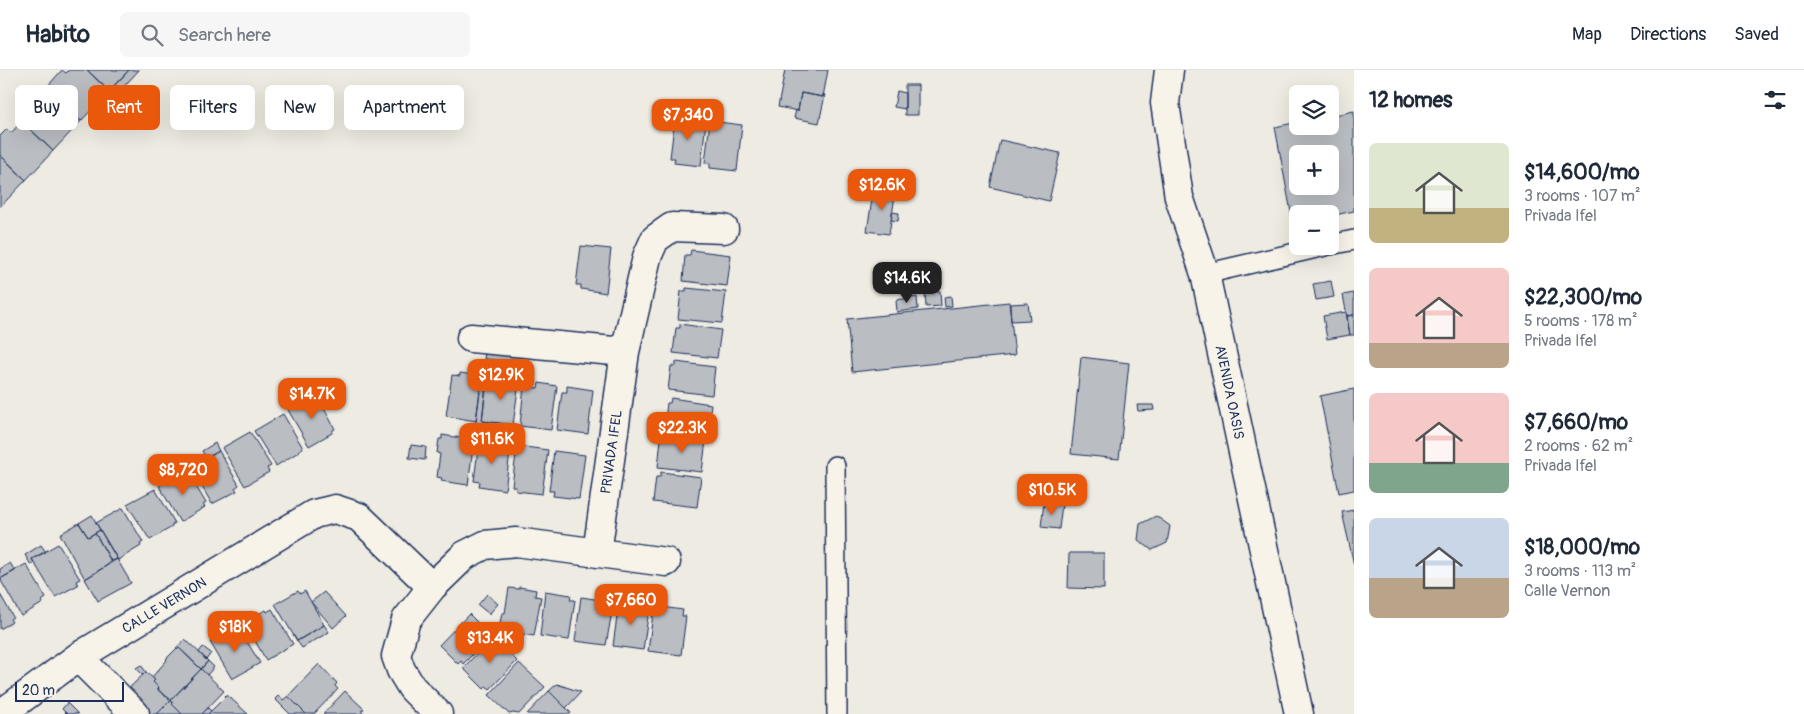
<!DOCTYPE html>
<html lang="en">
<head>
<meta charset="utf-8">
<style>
	body { margin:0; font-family:Pangolin,sans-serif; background:#f6f6f7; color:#1f2937; height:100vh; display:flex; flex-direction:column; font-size:19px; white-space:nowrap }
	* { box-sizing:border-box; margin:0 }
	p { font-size:16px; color:#747a83 }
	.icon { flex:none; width:28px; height:28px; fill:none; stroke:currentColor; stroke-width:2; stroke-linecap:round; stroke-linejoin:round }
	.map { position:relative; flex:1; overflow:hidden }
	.drawer { display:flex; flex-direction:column; background:#fff; width:450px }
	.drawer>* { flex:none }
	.hud { position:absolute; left:15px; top:15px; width:475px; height:45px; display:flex; gap:10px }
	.buttons { position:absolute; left:1289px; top:15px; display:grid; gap:10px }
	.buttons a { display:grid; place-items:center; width:50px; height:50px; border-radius:8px; background:#fff; box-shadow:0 5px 20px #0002; font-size:25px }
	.scale { position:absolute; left:15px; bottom:12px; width:109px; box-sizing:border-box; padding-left:5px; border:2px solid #1b2f5e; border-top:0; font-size:14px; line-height:18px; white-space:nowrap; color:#1b2f5e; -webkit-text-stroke:4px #f7f3e8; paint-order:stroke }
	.price { position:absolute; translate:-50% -42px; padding:0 11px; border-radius:10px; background:#ea580c; color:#fff; font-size:16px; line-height:32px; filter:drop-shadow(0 1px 2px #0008) }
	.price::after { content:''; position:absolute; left:50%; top:30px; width:15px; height:11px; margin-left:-8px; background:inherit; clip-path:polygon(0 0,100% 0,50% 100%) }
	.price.selected { background:#222; color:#fff }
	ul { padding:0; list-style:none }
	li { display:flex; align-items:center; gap:15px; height:125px; padding:0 15px }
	li span { display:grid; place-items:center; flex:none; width:140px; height:100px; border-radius:8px; color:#555 }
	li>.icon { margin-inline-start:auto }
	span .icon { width:60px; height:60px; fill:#fffc; stroke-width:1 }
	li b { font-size:21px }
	h2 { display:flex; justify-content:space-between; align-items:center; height:60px; padding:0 15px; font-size:21px }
	.tag { padding:0 18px; border-radius:8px; background:#fff; box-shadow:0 5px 20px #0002; font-size:18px; line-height:45px }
	.tag.selected { background:#ea580c; color:#fff }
	header { display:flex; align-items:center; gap:30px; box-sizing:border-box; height:70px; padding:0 25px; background:#fff; border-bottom:1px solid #e0e1e3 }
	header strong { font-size:24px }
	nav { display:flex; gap:28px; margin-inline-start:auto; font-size:18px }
	.search { width:350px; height:45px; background:#f6f6f7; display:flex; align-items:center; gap:12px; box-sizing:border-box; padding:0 18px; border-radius:8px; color:#747a83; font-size:19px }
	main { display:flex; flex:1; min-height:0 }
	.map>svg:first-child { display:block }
	.building { fill:#babdc2; stroke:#1b2f5e; fill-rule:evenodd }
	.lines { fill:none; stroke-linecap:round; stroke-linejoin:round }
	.lane-casing { stroke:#1b2f5e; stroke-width:22 }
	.street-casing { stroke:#1b2f5e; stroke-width:31 }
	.secondary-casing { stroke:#1b2f5e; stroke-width:31 }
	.lane { stroke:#f7f3e8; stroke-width:19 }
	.street { stroke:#f7f3e8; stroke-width:28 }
	.secondary { stroke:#f7f3e8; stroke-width:28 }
	.labels { text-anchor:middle; stroke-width:4.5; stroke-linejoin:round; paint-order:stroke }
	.street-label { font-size:14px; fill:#1b2f5e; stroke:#f7f3e8 }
</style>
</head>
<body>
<header>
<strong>Habito</strong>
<div class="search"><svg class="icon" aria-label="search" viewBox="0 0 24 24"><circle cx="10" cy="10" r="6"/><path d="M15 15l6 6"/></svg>Search here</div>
<nav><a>Map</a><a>Directions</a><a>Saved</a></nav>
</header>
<main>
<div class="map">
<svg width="1354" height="644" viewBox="0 0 1354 644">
	<rect width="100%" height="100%" fill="#eeebe2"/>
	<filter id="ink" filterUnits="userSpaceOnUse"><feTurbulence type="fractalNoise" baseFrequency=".02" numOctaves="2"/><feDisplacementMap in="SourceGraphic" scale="10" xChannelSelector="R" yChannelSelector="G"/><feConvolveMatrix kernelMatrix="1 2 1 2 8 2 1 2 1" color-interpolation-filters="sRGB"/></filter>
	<g filter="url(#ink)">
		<path class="building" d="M62,0L66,3L69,0H87L109,21L81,51L46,18Z
			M87,0H129L109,21Z
			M129,0H139L115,26L109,21Z
			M785,0H828L823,27L801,23L798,41L778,37Z
			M905,15H918V45H905Z
			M50,21L81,51L53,81L19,49L35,30L39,34Z
			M897,21L905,23V39L894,37Z
			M801,23L823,27V24L825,25L819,53L794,48L796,40L798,41Z
			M1354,41V141L1330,146V144H1298V152L1293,153L1275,57L1298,52V56H1330V46ZM1298,84H1330V116H1298Z
			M675,47L706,51L701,96L674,93L675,88H670Z
			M22,51L53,81L26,110L0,85V66L7,59L11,63Z
			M710,51L742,55L737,101L710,98V93H705Z
			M1000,70L1060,83L1049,131L990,117Z
			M0,85L26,110L0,137Z
			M874,117L896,120L889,164L867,161Z
			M892,142L899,143L898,151L891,150Z
			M581,176L611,179L606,223L581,219V215H576Z
			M691,180L731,185L727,216L683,211L685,185H690Z
			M1331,211L1334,227L1316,230L1313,214Z
			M686,218L726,222L722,253L678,249L681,221H686Z
			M940,221L941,236L926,237L925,223Z
			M1354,223V245L1347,246L1343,225Z
			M951,226L952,236L945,237L944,227Z
			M917,227L918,239L897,242L896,230Z
			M1009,232L1015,285L852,302L847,249Z
			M1028,233L1030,250L1011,251L1010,234Z
			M1346,242L1350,265L1327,269L1323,246Z
			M1354,245V265H1350L1347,246Z
			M680,254L721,260L717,288L673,283L676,258H680Z
			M485,282L523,287L519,312H517V310L502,308V309L492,308L494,290L484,289Z
			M1081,287L1129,293L1119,389L1071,384Z
			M676,292L715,297L712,325L668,320L671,296H676Z
			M460,303L482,306L476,351L446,346L452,305L460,306Z
			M492,308L502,309V308L517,310V312H519L513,355L482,351L487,310L492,311Z
			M539,313L557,316L551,360L520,356L524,316L538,318Z
			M481,314H486L482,351L513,355V363L475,358Z
			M567,316L593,320L588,364L557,360L562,322H567Z
			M1354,319V420L1339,423L1320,326Z
			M316,323L335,359L332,361V363L309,376L288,340Z
			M671,328L711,334L707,365L664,359L667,333H670Z
			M1137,335H1153L1154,340L1138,341Z
			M283,344L303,378L299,380L300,381L276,396L254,361Z
			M250,362L271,396L267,398L269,402L245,416L222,378Z
			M442,365L474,370L468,415L441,411L442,408L437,407L440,384L437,383L439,369H442Z
			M666,365L706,370L702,402L658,397L661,369L666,370Z
			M479,371L511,375L505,420L479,416L480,412L474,411Z
			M215,373L219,381L206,388L202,381Z
			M411,375L426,377L425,390L409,388Z
			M517,376L548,380L542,424L516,421V417L512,416Z
			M219,381L239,415L235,418L237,421L212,434L191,398Z
			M554,381L585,385L579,429L553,426L554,421H549Z
			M186,400L206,433L203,435L205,437L180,452L159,416Z
			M661,402L701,407L697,437L653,432L656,407H660Z
			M155,419L175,453L172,455V457L150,470L127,434Z
			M1055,422L1063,423L1062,434L1054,433Z
			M1044,432L1062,434L1059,459L1041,457Z
			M123,438L143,472L140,474L141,476L118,490L96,453Z
			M1354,440V495L1342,442Z
			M92,445L100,460L88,467L79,453Z
			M1156,446L1170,456L1167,473L1152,480L1138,470L1140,454Z
			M79,453L88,467L95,463L111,491L107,494L108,495L85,509L60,464Z
			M100,460L117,489L111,491L95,463Z
			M58,474L80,509L76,511L78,515L55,527L32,489Z
			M41,475L46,482L32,489L34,493L31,495L25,485Z
			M1069,483H1104V519L1068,518Z
			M117,489L131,513L98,531L85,509Z
			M10,493L15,501L0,509V499Z
			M26,494L46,528L42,531L43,533L21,546L0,509Z
			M519,517L536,520L535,526L541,527L534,566L503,561V559L499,558L502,543H505L509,518L519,519Z
			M298,521L300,524L305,521L324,555L297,571L275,534Z
			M545,521L571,525L570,530H575L569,570L540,566Z
			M324,522L346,546L333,558L311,532Z
			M0,524L13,547L10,549L12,552L0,559Z
			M487,524L498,534L489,544L478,535Z
			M581,527L608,531L607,536H613L606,575L575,571Z
			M619,532L644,535V540H649L643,580L613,576Z
			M654,536L683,540L682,546H686L681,585L648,581Z
			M272,539L293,574L266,590L243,550L255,543L256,545L266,540L267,542Z
			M469,544L491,566L463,594L461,591L458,594L439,575Z
			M324,555L329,562L302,578L297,571Z
			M238,557L260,593L232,609L210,572L224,563Z
			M493,567L517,591L490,619L486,616L484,619L463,598Z
			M185,569L208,591L201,599L179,578L177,580L176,579Z
			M203,577L211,583L206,590L199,582Z
			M179,578L201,599L171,630L158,620L159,618L153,612L155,610L152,607L167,590L166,589L176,579L177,580Z
			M208,591L214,597L207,605L201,599Z
			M519,593L545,617L519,644L513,643L509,644L489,625Z
			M319,594L337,613L335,616L338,619L314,644H306L288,626Z
			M141,595L146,602L143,605L136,598Z
			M201,599L224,621L202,644H182L172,634L173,633L171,630Z
			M146,602L155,610L153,612L159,618L158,620L171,630L157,644H150L126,621Z
			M557,614L581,622L566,638L549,621Z
			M345,621L364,639L361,641L364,644H323Z
			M549,621L571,643L570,644H527Z
			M227,625L248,644H208Z
			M279,625L283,630L288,626L306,644H290L275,629Z
			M171,630L173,633L172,634L182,644H157Z
			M67,633L78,644H67L62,639Z
			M208,638L211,641L208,644H202Z"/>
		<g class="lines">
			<g class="lane-casing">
				<path id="lane" d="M1330,175L1354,170
					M1205,204L1325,176
					M835,396L837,644"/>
			</g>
			<g class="street-casing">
				<path id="street" d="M471,268L625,282
					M597,483L625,282L647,187L655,169L672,157L724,159
					M78,587L135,644
					M1,644L78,587L314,444L335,439L359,447L432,517
					M438,644L412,618L401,600L396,586L406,550L432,517L465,485L485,475L516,472L666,492"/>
			</g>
			<g class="secondary-casing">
				<path id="secondary" d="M1169,0L1165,33L1179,127L1205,204L1299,644"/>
			</g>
			<use href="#lane" class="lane"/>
			<use href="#street" class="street"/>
			<use href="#secondary" class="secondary"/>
		</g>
	</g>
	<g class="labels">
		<g class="street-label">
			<text transform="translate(1230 322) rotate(78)" y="5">AVENIDA OASIS</text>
			<text transform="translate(611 382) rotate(-82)" y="5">PRIVADA IFEL</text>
			<text transform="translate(164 535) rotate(-31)" y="5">CALLE VERNON</text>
		</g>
	</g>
</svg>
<div class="buttons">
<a><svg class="icon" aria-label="layers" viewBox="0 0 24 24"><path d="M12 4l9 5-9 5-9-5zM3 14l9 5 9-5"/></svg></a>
<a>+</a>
<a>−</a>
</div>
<div class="scale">20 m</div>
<b class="price" style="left:688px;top:71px">$7,340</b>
<b class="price" style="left:882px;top:141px">$12.6K</b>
<b class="price selected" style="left:907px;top:234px">$14.6K</b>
<b class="price" style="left:501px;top:331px">$12.9K</b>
<b class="price" style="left:312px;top:350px">$14.7K</b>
<b class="price" style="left:682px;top:384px">$22.3K</b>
<b class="price" style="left:492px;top:395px">$11.6K</b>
<b class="price" style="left:183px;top:426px">$8,720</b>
<b class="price" style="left:1052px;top:446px">$10.5K</b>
<b class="price" style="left:631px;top:556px">$7,660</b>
<b class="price" style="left:235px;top:583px">$18K</b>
<b class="price" style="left:490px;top:594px">$13.4K</b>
<div class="hud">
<a class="tag">Buy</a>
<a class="tag selected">Rent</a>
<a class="tag">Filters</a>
<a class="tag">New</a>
<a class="tag">Apartment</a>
</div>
</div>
<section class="drawer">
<h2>12 homes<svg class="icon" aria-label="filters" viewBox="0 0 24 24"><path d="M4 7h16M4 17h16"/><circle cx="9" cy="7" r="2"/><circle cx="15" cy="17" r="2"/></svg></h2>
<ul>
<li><span style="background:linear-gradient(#dfe7d0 65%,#c2b280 0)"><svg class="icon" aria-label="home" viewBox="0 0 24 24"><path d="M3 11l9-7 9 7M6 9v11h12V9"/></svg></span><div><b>$14,600/mo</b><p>3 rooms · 107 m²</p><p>Privada Ifel</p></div></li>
<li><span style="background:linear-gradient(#f6c9c9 75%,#b9a48a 0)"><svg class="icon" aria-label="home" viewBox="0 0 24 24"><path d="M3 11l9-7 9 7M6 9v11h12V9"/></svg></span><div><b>$22,300/mo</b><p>5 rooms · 178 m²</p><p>Privada Ifel</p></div></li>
<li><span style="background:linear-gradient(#f6c9c9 70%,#7fa58c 0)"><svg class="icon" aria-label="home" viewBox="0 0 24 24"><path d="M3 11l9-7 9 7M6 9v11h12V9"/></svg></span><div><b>$7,660/mo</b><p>2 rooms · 62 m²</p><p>Privada Ifel</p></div></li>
<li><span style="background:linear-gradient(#c9d6e8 60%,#b9a48a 0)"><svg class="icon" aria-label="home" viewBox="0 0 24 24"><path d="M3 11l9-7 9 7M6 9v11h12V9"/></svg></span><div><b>$18,000/mo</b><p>3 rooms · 113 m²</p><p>Calle Vernon</p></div></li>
</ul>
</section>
</main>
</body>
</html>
